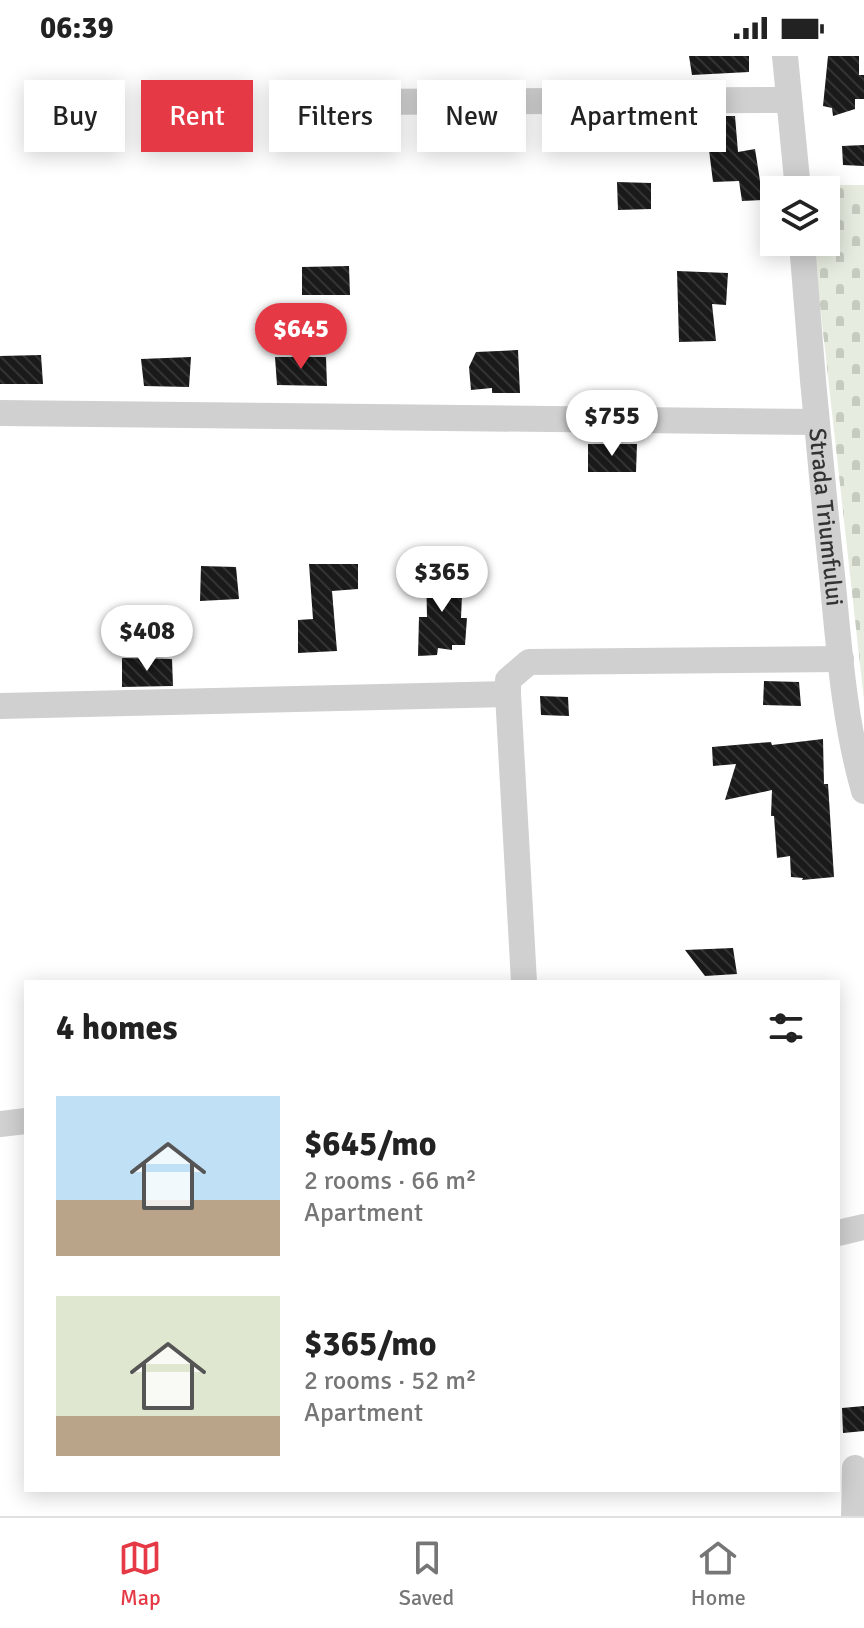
<!DOCTYPE html>
<html lang="en">
<head>
<meta charset="utf-8">
<style>
	body { margin:0; font-family:Signika,sans-serif; background:#f2f2f2; color:#222; height:100vh; display:flex; flex-direction:column; font-size:30px; white-space:nowrap }
	* { box-sizing:border-box; margin:0 }
	p { font-size:26px; color:#767676 }
	.icon { flex:none; width:44px; height:44px; fill:none; stroke:currentColor; stroke-width:2; stroke-linecap:round; stroke-linejoin:round }
	.map { position:relative; flex:1; overflow:hidden }
	.sheet { position:absolute; left:24px; top:924px; width:816px; height:512px; display:flex; flex-direction:column; background:#fff; border-radius:0px; box-shadow:0 4px 20px #0003 }
	.sheet>* { flex:none }
	.hud { position:absolute; left:24px; top:24px; width:816px; height:72px; display:flex; gap:16px }
	.buttons { position:absolute; left:760px; top:120px; display:grid; gap:16px }
	.buttons a { display:grid; place-items:center; width:80px; height:80px; border-radius:0px; background:#fff; box-shadow:0 4px 20px #0003; font-size:40px }
	.price { position:absolute; translate:-50% -68px; padding:0 18px; border-radius:28px; background:#fff; color:#222; font-size:26px; line-height:52px; filter:drop-shadow(0 2px 4px #0008) }
	.price::after { content:''; position:absolute; left:50%; top:48px; width:24px; height:18px; margin-left:-12px; background:inherit; clip-path:polygon(0 0,100% 0,50% 100%) }
	.price.current { background:#e63946; color:#fff }
	ul { padding:0; list-style:none }
	li { display:flex; align-items:center; gap:24px; height:200px; padding:0 32px }
	li span { display:grid; place-items:center; flex:none; width:224px; height:160px; border-radius:0px; color:#555 }
	li>.icon { margin-inline-start:auto }
	span .icon { width:96px; height:96px; fill:#fffc; stroke-width:1 }
	li b { font-size:34px }
	h2 { display:flex; justify-content:space-between; align-items:center; height:96px; padding:0 32px; font-size:34px }
	.chip { padding:0 28px; border-radius:0px; background:#fff; box-shadow:0 4px 20px #0003; font-size:28px; line-height:72px }
	.chip.current { background:#e63946; color:#fff }
	.status { display:flex; justify-content:space-between; align-items:center; height:56px; padding:0 40px; background:#fff; direction:ltr }
	.status svg { height:22px; fill:currentColor }
	.menu { display:flex; justify-content:space-around; align-items:center; height:112px; border-top:2px solid #e0e0e0; background:#fff; font-size:22px; color:#767676 }
	.menu a { display:grid; justify-items:center; gap:4px }
	.menu .current { color:#e63946 }
	.map>svg:first-child { display:block }
	.cemetery { fill:url(#cemetery-stones) }
	.building { fill:url(#building-back-hatch) }
	.lines { fill:none; stroke-linecap:round; stroke-linejoin:round }
	.minor { stroke:#d0d0d0; stroke-width:26 }
	.labels { text-anchor:middle; stroke-width:8; stroke-linejoin:round; paint-order:stroke }
	.street-label { font-size:24px; fill:#333; stroke:#fff }
</style>
</head>
<body>
<div class="status"><b>06:39</b><svg viewBox="0 0 49 12"><path d="M0 12V9h3v3zM5 12V6h3v6zM10 12V3h3v9zM15 12V0h3v12zM26 1h20v11H26zM47 4h2v5h-2z"/></svg></div>
<div class="map">
<svg width="864" height="1460" viewBox="0 0 864 1460">
	<defs>
		<pattern id="cemetery-stones" width="16" height="16" patternUnits="userSpaceOnUse" patternTransform="scale(2)"><rect width="16" height="16" fill="#e6ecdf"/><path d="M2 7V4a2 2 0 0 1 4 0v3zM10 15v-3a2 2 0 0 1 4 0v3z" fill="#c6cbc0"/></pattern>
		<pattern id="building-back-hatch" width="6" height="6" patternUnits="userSpaceOnUse" patternTransform="scale(2)"><rect width="6" height="6" fill="#1a1a1a"/><path d="M-1 5l2 2M0 0l6 6M5-1l2 2" fill="none" stroke="#333"/></pattern>
	</defs>
	<rect width="100%" height="100%" fill="#fff"/>
	<path class="cemetery" d="M807,129H864V644L813,186H826V134H807Z"/>
	<path class="building" d="M689,0H749V16L692,19Z
		M828,0H859V19H864V43H855V53L833,60L832,52L823,50Z
		M697,60H735L738,96L755,93L763,144L742,145L739,125L713,126L709,94L659,85L670,61Z
		M864,89V110L843,109L842,90Z
		M617,126L651,127V153L618,154Z
		M349,210L350,239H302V211Z
		M677,215L728,217L726,249L712,248L716,285L679,286Z
		M518,294L520,337H492V332L471,334L469,311L476,296Z
		M41,299L43,328H0V300Z
		M191,301L189,331L144,330L141,303Z
		M275,301H326L327,330L277,329Z
		M588,388H637L636,416H588Z
		M309,508H358V533L332,535L337,595L298,597V564L313,563Z
		M201,510L236,511L239,543L200,545Z
		M426,515L463,517L461,562H467L465,589H452V594L438,592L437,599L418,600L419,561H427Z
		M122,602L172,603L173,630L122,631Z
		M764,625L799,626L801,650L763,649Z
		M540,640L568,641L569,660L541,659Z
		M823,683L824,728H828L834,821L802,824L803,822L791,821L790,800L777,802L774,760H771L772,734L725,744L736,708L713,710L712,691L771,686L772,689Z
		M733,892L737,918L705,920L685,894Z
		M864,1350V1375L843,1377L842,1352Z"/>
	<g class="lines">
		<g class="minor">
			<path d="M785,0L798,134"/>
			<path d="M338,46L789,44"/>
			<path id="s1" d="M802,186C810,297 820,408 832,519C839,591 844,665 864,735"/>
			<path d="M0,357L816,366"/>
			<path d="M0,650L508,638"/>
			<path d="M524,926L508,638V624L529,606L841,603"/>
			<path d="M0,1068L26,1065"/>
			<path d="M838,1177L864,1171"/>
			<path d="M854,1460L855,1412"/>
		</g>
	</g>
	<g class="labels">
		<g class="street-label">
			<text dy="8" stroke="none"><textPath href="#s1" startOffset="276">Strada Triumfului</textPath></text>
		</g>
	</g>
</svg>
<div class="buttons">
<a><svg class="icon" aria-label="layers" viewBox="0 0 24 24"><path d="M12 4l9 5-9 5-9-5zM3 14l9 5 9-5"/></svg></a>
</div>
<b class="price current" style="left:301px;top:315px">$645</b>
<b class="price" style="left:612px;top:402px">$755</b>
<b class="price" style="left:442px;top:558px">$365</b>
<b class="price" style="left:147px;top:617px">$408</b>
<div class="hud">
<a class="chip">Buy</a>
<a class="chip current">Rent</a>
<a class="chip">Filters</a>
<a class="chip">New</a>
<a class="chip">Apartment</a>
</div>
<section class="sheet">
<h2>4 homes<svg class="icon" aria-label="filters" viewBox="0 0 24 24"><path d="M4 7h16M4 17h16"/><circle cx="9" cy="7" r="2"/><circle cx="15" cy="17" r="2"/></svg></h2>
<ul>
<li><span style="background:linear-gradient(#bfe0f5 65%,#b9a48a 0)"><svg class="icon" aria-label="home" viewBox="0 0 24 24"><path d="M3 11l9-7 9 7M6 9v11h12V9"/></svg></span><div><b>$645/mo</b><p>2 rooms · 66 m²</p><p>Apartment</p></div></li>
<li><span style="background:linear-gradient(#dfe7d0 75%,#b9a48a 0)"><svg class="icon" aria-label="home" viewBox="0 0 24 24"><path d="M3 11l9-7 9 7M6 9v11h12V9"/></svg></span><div><b>$365/mo</b><p>2 rooms · 52 m²</p><p>Apartment</p></div></li>
</ul>
</section>
</div>
<nav class="menu">
<a class="current"><svg class="icon" aria-label="map" viewBox="0 0 24 24"><path d="M3 6l6-2 6 2 6-2v14l-6 2-6-2-6 2zM9 4v14M15 6v14"/></svg>Map</a>
<a><svg class="icon" aria-label="saved" viewBox="0 0 24 24"><path d="M7 4h10v16l-5-4-5 4z"/></svg>Saved</a>
<a><svg class="icon" aria-label="home" viewBox="0 0 24 24"><path d="M3 11l9-7 9 7M6 9v11h12V9"/></svg>Home</a>
</nav>
</body>
</html>
